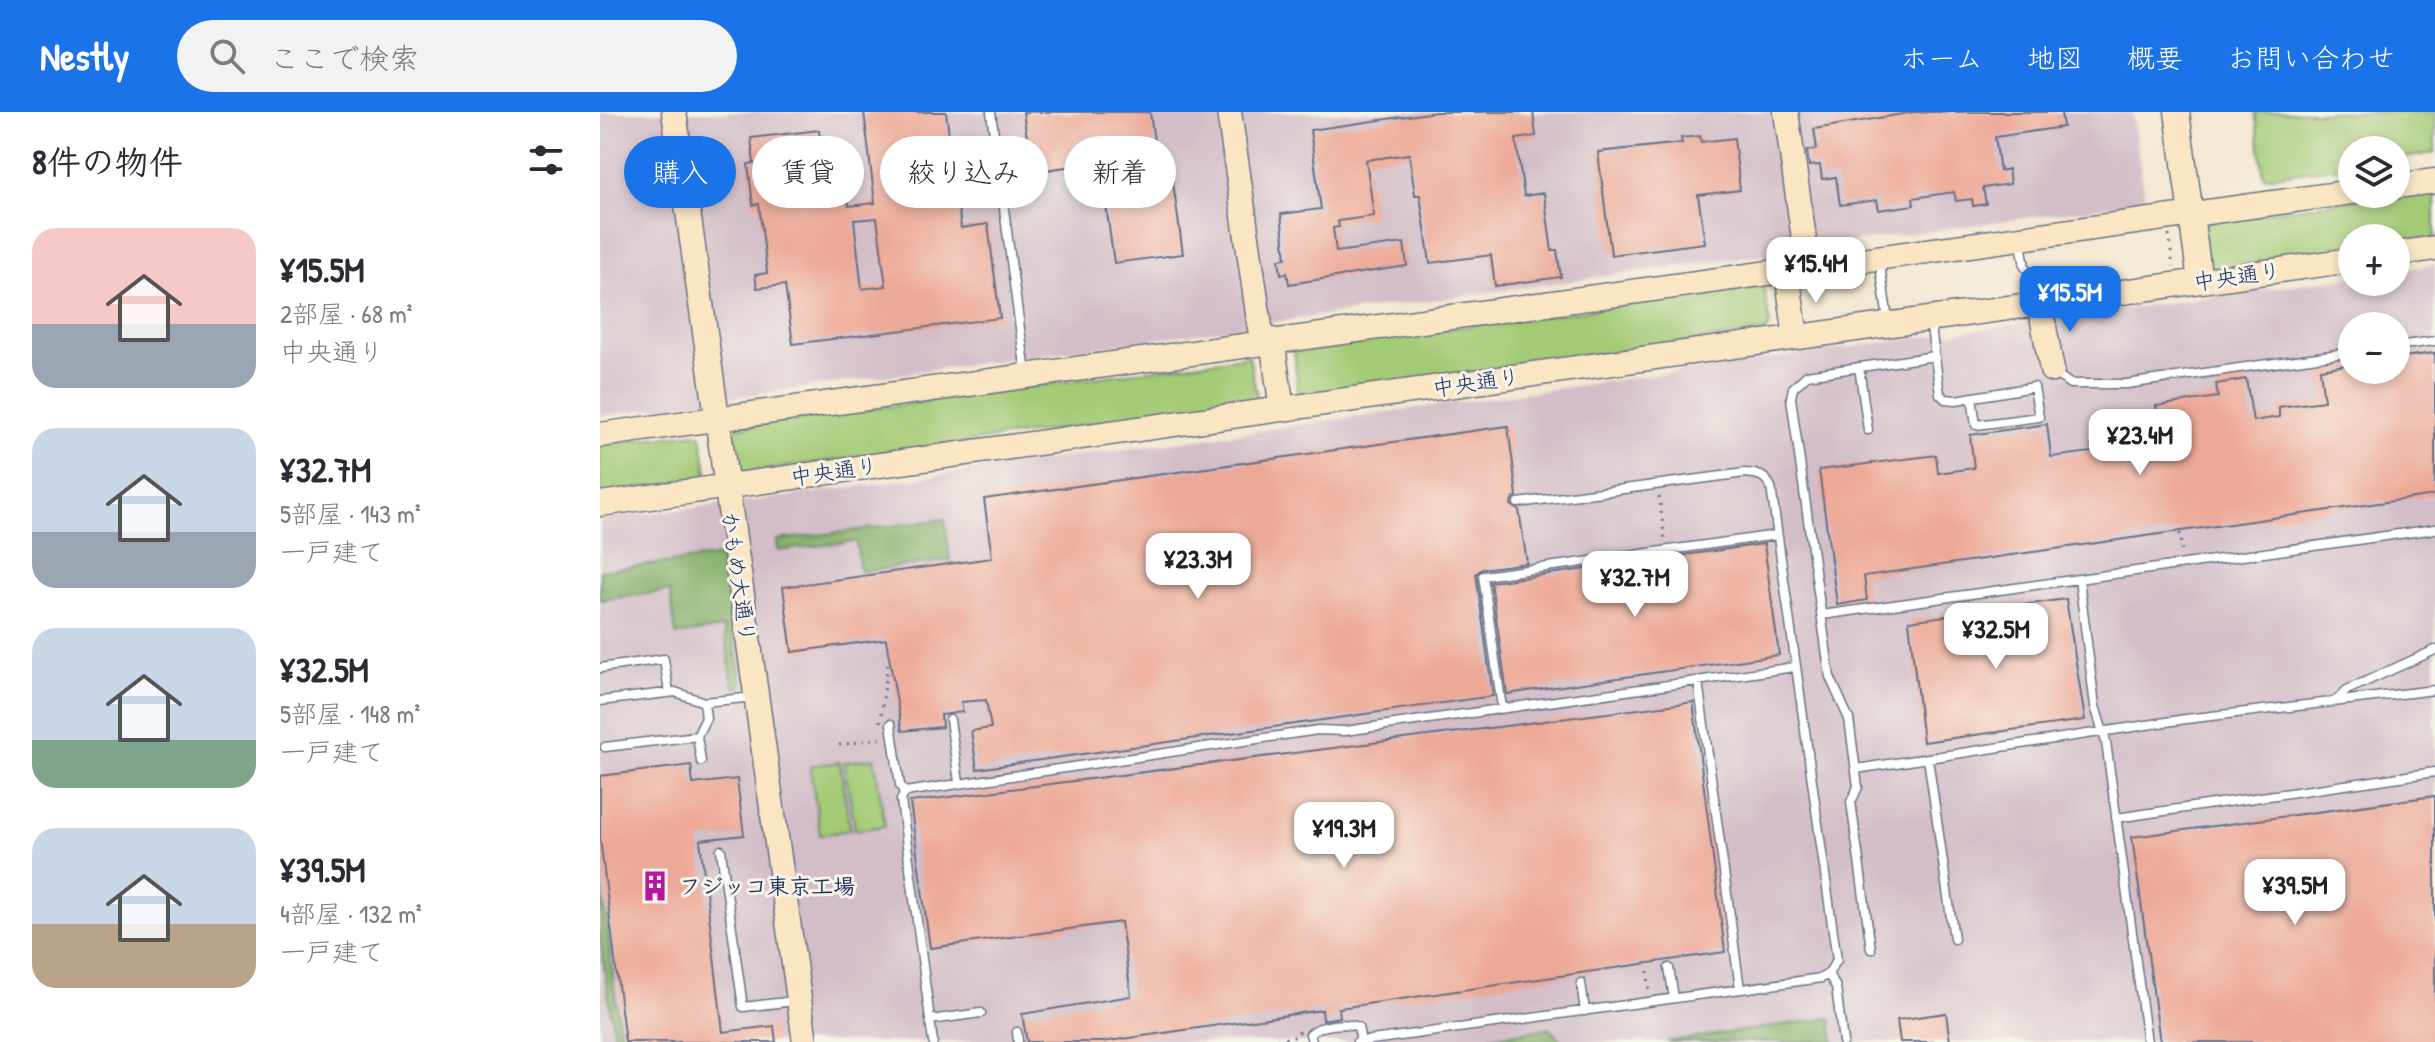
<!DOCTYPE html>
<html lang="ja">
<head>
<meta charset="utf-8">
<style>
	body { margin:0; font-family:"Patrick Hand","Klee One",sans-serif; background:#f2f2f3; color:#2b2b33; height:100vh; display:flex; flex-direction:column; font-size:30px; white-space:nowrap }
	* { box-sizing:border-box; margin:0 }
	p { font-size:26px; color:#7c7c81 }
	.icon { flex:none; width:44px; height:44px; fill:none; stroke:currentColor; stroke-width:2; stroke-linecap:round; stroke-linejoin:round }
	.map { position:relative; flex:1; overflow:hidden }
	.details { display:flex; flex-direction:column; background:#fff; width:600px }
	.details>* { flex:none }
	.banner { position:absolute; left:24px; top:24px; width:760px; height:72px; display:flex; gap:16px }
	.tools { position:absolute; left:1738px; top:24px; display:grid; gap:16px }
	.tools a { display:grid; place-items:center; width:72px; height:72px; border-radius:50%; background:#fff; box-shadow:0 4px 12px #0003; font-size:40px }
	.price { position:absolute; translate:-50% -68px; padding:0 18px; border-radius:16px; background:#fff; color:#222; font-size:26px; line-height:52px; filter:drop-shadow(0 2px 4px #0008) }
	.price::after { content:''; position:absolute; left:50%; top:48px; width:24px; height:18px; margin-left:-12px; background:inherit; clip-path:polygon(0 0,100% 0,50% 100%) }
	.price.selected { background:#1a73e8; color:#fff }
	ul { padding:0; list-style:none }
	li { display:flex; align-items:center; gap:24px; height:200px; padding:0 32px }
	li span { display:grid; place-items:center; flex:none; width:224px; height:160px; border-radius:24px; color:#555 }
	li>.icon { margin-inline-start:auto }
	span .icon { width:96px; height:96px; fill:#fffc; stroke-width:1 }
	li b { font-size:34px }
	h2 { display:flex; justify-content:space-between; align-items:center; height:96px; padding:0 32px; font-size:34px }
	.chip { padding:0 28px; border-radius:36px; background:#fff; box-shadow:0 4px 12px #0003; font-size:28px; line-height:72px }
	.chip.selected { background:#1a73e8; color:#fff }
	header { display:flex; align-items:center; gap:48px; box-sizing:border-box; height:112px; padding:0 40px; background:#1a73e8; color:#fff }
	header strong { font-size:38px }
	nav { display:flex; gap:44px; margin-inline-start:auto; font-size:28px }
	.search { width:560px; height:72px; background:#f2f2f3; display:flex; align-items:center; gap:20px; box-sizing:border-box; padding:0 28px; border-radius:44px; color:#7c7c81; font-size:30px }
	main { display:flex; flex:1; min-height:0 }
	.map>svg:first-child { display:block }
	.industrial { fill:#d2bdc8; fill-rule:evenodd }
	.green { fill:#a3ca74; stroke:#5f7c69; stroke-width:2 }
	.forest { fill:#82ae66; stroke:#4e6e62; stroke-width:2 }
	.building { fill:#eda997; fill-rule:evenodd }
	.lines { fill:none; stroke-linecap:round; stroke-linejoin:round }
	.lane-casing { stroke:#677087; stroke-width:11 }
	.secondary-casing { stroke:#677087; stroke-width:27 }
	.path { stroke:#677087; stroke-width:3; stroke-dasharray:2 6; stroke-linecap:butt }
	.lane { stroke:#fff; stroke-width:8 }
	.secondary { stroke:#fbe6c4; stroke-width:24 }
	.labels { text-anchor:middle; stroke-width:6; stroke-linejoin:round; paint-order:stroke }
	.street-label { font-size:22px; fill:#1b2f5e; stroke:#f7f3e8 }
	.poi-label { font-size:22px; font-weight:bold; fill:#1b2f5e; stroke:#f7f3e8; text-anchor:start }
</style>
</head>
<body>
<header>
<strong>Nestly</strong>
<div class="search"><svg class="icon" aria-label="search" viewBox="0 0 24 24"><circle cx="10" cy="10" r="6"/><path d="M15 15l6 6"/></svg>ここで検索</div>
<nav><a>ホーム</a><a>地図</a><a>概要</a><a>お問い合わせ</a></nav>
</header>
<main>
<section class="details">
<h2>8件の物件<svg class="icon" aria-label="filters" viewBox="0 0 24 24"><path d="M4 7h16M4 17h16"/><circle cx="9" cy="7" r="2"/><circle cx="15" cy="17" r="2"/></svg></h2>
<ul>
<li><span style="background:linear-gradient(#f6c9c9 60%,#9aa5b1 0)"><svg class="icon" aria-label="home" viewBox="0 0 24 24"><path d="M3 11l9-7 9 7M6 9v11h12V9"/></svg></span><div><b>¥15.5M</b><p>2部屋 · 68 m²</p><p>中央通り</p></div></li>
<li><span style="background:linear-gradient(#c9d6e8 65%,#9aa5b1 0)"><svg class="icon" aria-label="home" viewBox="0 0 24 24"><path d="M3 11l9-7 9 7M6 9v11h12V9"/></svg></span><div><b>¥32.7M</b><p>5部屋 · 143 m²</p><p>一戸建て</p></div></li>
<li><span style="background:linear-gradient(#c9d6e8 70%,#7fa58c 0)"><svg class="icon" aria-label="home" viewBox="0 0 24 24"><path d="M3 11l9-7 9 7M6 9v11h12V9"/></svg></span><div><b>¥32.5M</b><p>5部屋 · 148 m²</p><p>一戸建て</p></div></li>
<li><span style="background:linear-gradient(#c9d6e8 60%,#b9a48a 0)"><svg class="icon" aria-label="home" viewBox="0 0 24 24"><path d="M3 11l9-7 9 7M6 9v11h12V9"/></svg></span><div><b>¥39.5M</b><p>4部屋 · 132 m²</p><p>一戸建て</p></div></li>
</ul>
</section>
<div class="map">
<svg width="1835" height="930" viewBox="0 0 1835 930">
	<rect width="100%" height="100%" fill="#f7f3e8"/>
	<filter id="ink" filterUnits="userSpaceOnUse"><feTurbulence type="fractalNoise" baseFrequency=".0125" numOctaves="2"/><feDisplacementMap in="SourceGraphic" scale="16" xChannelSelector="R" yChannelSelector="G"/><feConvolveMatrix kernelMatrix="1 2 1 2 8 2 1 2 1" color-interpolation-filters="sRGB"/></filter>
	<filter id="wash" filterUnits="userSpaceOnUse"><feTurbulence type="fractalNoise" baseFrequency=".006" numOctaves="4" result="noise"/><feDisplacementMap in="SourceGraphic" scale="32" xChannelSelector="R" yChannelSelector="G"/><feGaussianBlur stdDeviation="1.8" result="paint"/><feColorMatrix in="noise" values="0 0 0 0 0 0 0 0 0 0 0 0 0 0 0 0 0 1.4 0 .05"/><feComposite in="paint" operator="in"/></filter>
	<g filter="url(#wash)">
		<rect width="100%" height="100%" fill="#f3e8d2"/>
		<path class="industrial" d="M0,0H1532L1545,89L0,304Z
			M1835,153V930H0V407L162,388L1752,165V170H1796V159ZM1752,214H1796V258H1752Z"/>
		<path class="green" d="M1655,0H1835V41L1796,47V38H1752V53L1664,65Z
			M1835,76V128L1796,134V126H1752V140L1609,157L1602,112L1613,108Z
			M1161,174L1164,176L1170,212L1166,219L703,284L698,280L694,238Z
			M649,244L657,284L654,290L143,361L139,357L134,319L136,316Z
			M96,321L101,324L107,358L105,366L0,382V332Z
			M274,646L285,714L255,718L244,650Z
			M240,650L250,718L220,723L210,654Z"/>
		<path class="forest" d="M345,407L350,448L260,460L256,429L178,439L177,428Z
			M120,444L142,573L139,576L133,573L124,516L76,523L70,479L0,488V459Z
			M0,758L21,930H15L0,828Z
			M1231,906L1234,930H1066Z
			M949,916L963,930H861Z"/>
		<g id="blocks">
			<path class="building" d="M264,0H346L361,116L388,112L400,206L193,232L185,173L157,176L155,163L167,161L159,92L153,93L148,52L154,51L151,26L219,18L221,40L242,37L249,94L275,91ZM277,106L286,174L262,177L254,108Z
				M423,0H550L558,58L571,56L583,142L514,151L500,50L432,60Z
				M836,0H933L936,24L916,27L924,84L944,81L952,139L957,138L961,165L895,174L891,143L830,151L820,83H815L809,42L766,48L774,104L738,109L739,115L733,116L736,140L804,131L807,154L689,172L687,161L681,162L679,147L686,146L681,102L721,97L710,18Z
				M1314,0H1461L1463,15L1395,25L1400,59L1408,57L1410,72L1383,76L1386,92L1373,94L1372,87L1356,89L1354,80L1313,86L1314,93L1279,98L1277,88L1240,93L1236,65L1222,67L1220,53L1209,54L1207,39L1217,37L1214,17Z
				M1100,24L1101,30L1134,26L1140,78L1098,83L1105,131L1011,143L998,40L1082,31L1081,26Z
				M1835,241V383L1264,464L1267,488L1237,493L1219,358L1336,343L1338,361L1374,356L1370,323L1447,312L1451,345L1492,340L1491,333L1561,323L1556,294L1618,285L1616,272L1646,267L1653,309L1679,305V295L1724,289L1720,257L1752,252V258H1796V246Z
				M908,314L917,384L912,388L911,393L919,398L927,451L882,457L876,462L893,584L377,657L371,619L391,616L386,588L361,590L363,600L341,603L342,615L302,619L286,527L192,540L183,475L392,446L384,387Z
				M1164,432L1179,543L907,582L891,470Z
				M1466,487L1485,608L1323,630L1309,509Z
				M1093,590L1125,840L739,896L740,905L723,908L722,898L502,930H427L422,902L531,884L521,810L330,836L310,690Z
				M91,653L93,672L137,667L144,723L100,728L123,920L174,914L176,930H25L0,726V664Z
				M1835,684V930H1560L1532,725Z
				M1346,901L1350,930H1300L1297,908Z"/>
		</g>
	</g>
	<g filter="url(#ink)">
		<use href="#blocks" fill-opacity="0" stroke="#677087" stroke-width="2"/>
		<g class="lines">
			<g class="lane-casing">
				<path id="lane" d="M391,0L426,261
					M1421,130L1425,155
					M1279,147L1288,208
					M1330,208L1340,282L1345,287L1356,288L1434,275L1439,305L1376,313L1372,285
					M1796,234L1835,229
					M1259,255L1268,318
					M1455,261L1470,272H1527L1752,240
					M1479,467L1495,594L1506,630L1547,930
					M1222,503L1835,417
					M0,556L64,547L69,580
					M1098,569L1140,877
					M0,589L75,580L104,590
					M1734,590L1747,578L1835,538
					M902,596L883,464L1177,423
					M350,608L359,670
					M291,612L300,673L304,680
					M5,635L97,624
					M1328,646L1354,827
					M101,649L97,624L106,606L104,590L155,585
					M1256,657L1586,607L1835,578
					M1516,706L1835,660
					M121,738L143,895L195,889
					M1271,837L1251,690L1258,675L1249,607L1230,565L1191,286L1193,276L1207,263L1335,244
					M1069,856L1074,886
					M1228,862L1236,875L1243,930
					M981,871L985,899
					M330,908L381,901
					M417,920L418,930
					M333,930L301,688L305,680L718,618L745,619L1195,555
					M712,930L710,922C720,912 746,910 758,915L761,929
					M757,930L1221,866L1228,862L1237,848L1171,375C1165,363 1158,362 1145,361L918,391"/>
			</g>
			<g class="secondary-casing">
				<path id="secondary" d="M74,0L205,930
					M629,0L662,229
					M1186,0L1205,134V145L1189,175L1196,225
					M1577,0L1600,169
					M1796,74L1835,69
					M1796,142L1835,136
					M1440,193L1452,258
					M672,228L682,297
					M0,323L1752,80
					M0,392L1752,148"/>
			</g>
			<path class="path" d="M1569,123L1573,155
				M1059,384L1065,428
				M1580,421L1582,441
				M280,610L288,550
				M239,633L282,626
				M1048,859L1049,878
				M661,930L695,925L700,919"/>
			<use href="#lane" class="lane"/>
			<use href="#secondary" class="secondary"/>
		</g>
	</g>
	<defs>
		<g id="building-bare" transform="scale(2.4)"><path d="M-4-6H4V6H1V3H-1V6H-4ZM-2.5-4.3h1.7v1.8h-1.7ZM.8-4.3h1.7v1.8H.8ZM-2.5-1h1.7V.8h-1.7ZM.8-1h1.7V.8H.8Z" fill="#b5179e" stroke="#f7f3e8" stroke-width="2.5" paint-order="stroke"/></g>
	</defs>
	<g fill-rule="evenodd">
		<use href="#building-bare" x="55" y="774"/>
	</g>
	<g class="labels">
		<g class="street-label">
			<text transform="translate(1637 164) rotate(-8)" y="8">中央通り</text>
			<text transform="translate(876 270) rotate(-8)" y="8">中央通り</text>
			<text transform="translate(234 359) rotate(-8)" y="8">中央通り</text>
			<text transform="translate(139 465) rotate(82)" y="8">かもめ大通り</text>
		</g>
		<g class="poi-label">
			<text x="79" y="782">フジッコ東京工場</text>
		</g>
	</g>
</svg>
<div class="tools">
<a><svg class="icon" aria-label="layers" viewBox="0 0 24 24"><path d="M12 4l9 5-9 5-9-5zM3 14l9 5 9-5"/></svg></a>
<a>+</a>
<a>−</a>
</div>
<b class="price" style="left:1216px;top:193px">¥15.4M</b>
<b class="price selected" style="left:1470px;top:222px">¥15.5M</b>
<b class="price" style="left:1540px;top:365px">¥23.4M</b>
<b class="price" style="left:598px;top:489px">¥23.3M</b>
<b class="price" style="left:1035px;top:507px">¥32.7M</b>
<b class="price" style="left:1396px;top:559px">¥32.5M</b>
<b class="price" style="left:744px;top:758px">¥19.3M</b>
<b class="price" style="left:1695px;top:815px">¥39.5M</b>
<div class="banner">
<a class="chip selected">購入</a>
<a class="chip">賃貸</a>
<a class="chip">絞り込み</a>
<a class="chip">新着</a>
</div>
</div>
</main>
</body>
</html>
